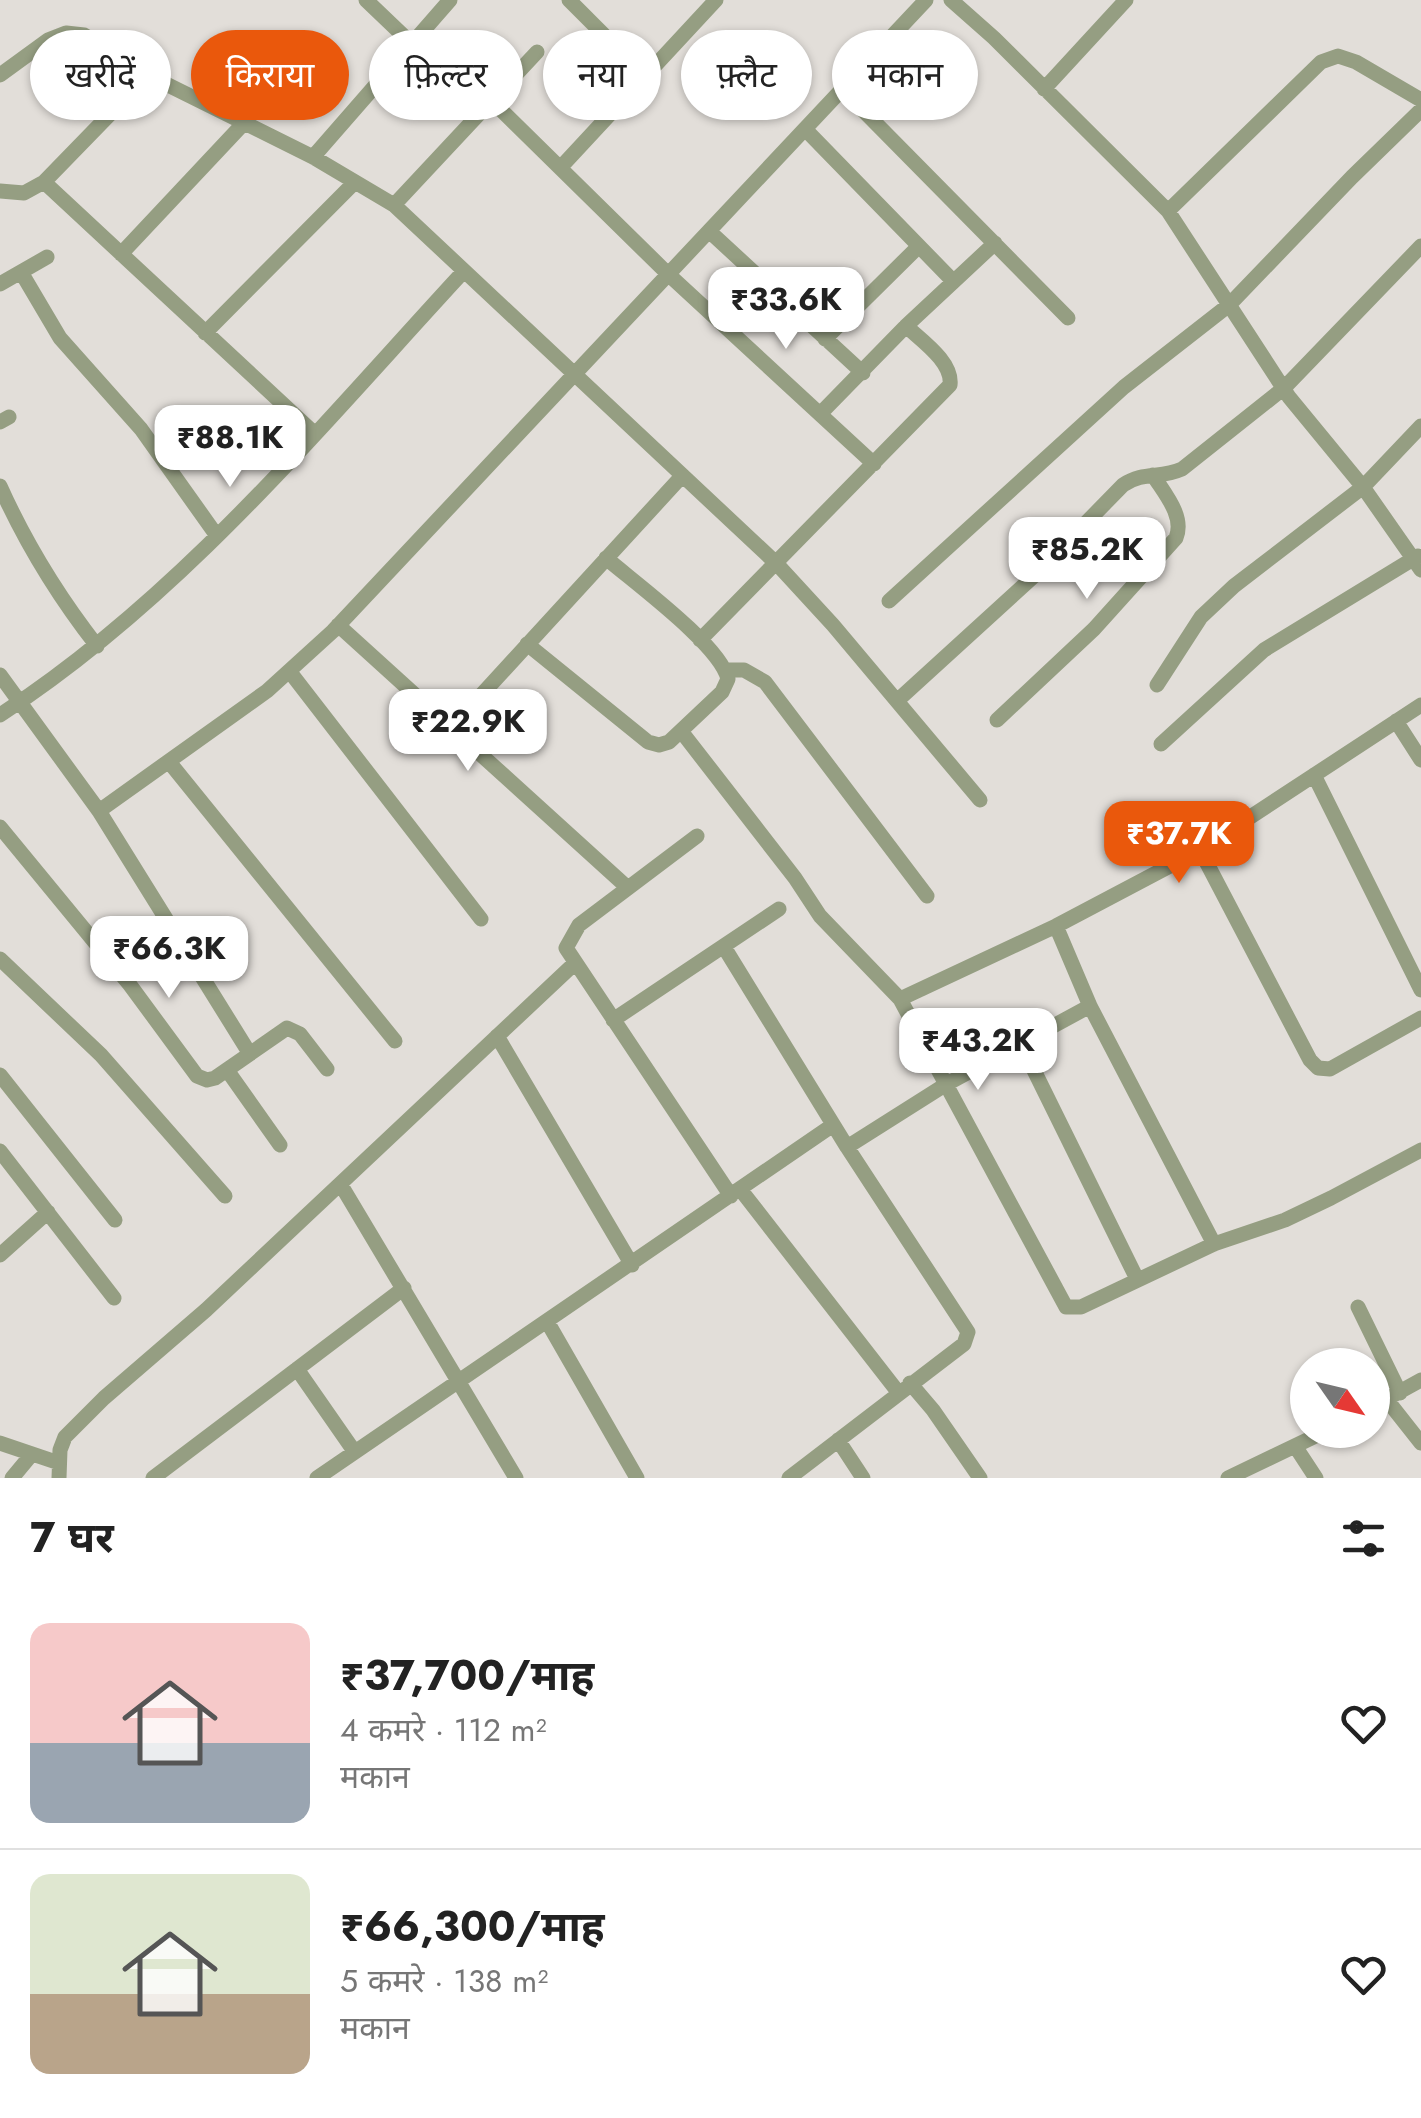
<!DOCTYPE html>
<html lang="hi">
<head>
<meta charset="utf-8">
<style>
	body { margin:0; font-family:Jost,"Noto Sans Devanagari",sans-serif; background:#f6f6f6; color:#222; height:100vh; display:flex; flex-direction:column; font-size:38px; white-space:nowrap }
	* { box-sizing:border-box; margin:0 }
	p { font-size:32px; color:#767676 }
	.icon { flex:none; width:55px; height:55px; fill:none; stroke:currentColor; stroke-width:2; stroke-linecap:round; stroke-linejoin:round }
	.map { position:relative; height:1478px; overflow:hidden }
	.panel { display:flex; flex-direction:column; background:#fff; flex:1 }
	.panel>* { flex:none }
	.hud { position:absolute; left:30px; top:30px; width:1362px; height:90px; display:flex; gap:20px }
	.needle { width:65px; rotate:124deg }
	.tools { position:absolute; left:1290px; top:1348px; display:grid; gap:20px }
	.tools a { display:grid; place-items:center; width:100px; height:100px; border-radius:50%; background:#fff; box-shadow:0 2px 8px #0004; font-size:50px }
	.price { position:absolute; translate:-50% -85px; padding:0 22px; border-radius:20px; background:#fff; color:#222; font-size:32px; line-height:65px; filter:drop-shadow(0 2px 5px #0008) }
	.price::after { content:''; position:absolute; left:50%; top:60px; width:30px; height:22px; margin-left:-15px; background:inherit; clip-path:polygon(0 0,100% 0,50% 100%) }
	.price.current { background:#ea580c; color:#fff }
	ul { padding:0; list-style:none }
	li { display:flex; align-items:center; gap:30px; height:250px; padding:0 30px }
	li+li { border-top:2px solid #e0e0e0 }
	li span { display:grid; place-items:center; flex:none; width:280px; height:200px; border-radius:20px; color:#555 }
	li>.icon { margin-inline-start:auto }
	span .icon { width:120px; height:120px; fill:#fffc; stroke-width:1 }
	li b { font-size:42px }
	h2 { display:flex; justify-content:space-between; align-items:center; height:120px; padding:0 30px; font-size:42px }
	.chip { padding:0 35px; border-radius:45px; background:#fff; box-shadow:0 2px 8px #0004; font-size:35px; line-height:90px }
	.chip.current { background:#ea580c; color:#fff }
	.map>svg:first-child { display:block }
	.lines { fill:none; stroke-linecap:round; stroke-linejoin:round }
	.minor { stroke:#959e82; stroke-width:15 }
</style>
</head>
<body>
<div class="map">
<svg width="1421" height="1478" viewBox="0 0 1421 1478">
	<rect width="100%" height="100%" fill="#e2ded9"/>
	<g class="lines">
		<path class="minor" d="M366,0L412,44
			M569,0L645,76
			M951,0L994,38L1168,211L1289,397L1363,487L1421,570
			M0,75L48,40L66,33L84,35L160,81L313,157L394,205L776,563L833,625L980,800
			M842,89L1068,318
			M1044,89L1126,0
			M491,100L668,274L874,464
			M805,129L953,281
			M313,157L450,0
			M561,167L716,0
			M44,182L314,433
			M0,191L24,193L44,182L148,75
			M394,205L537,52
			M1168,211L1321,62L1338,56L1356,62L1421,100
			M709,231L863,373
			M121,254L244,123
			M21,272L60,338L141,429L217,536
			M0,284L47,257
			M205,333L355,182
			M825,339L919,246
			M820,414L906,326L995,243
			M0,422L9,417
			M0,486C26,544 58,596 97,646
			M889,601L1124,387L1229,305L1352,177L1421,110
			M338,625L628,888
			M700,640L950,385C953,362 922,341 906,326
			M527,644L648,742L659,745L669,742L722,692L728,679C720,645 635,583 606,558
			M726,670H744L765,682L927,896
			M290,672L481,919
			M0,675L99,811L250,1054
			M1157,685L1201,617L1234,586L1363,487L1421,426
			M898,700L1034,576L1123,485C1144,471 1160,479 1182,469L1284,388L1421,246
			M0,715C180,598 319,428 464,271
			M997,720L1094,629L1176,538C1185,516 1164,493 1153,475
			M1396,721L1421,760
			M451,728L682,476
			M681,731L795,878L820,916L900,999L1066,1307H1081L1214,1244L1285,1220L1331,1198L1421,1150
			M1161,744L1264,650L1418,556
			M170,763L395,1041
			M1314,775L1421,990
			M99,811L267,691L333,631L926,0
			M0,827L130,985L197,1076L207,1080L215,1078L287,1028L300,1034L327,1069
			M697,836L579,925L566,948L731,1196
			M1200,850L1310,1060L1318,1068L1330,1069L1421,1018
			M1056,926L1090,1006L1214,1244
			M724,947L847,1147L968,1332L964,1344L789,1478
			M0,959L101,1055L225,1196
			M900,999L1056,926L1200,850L1421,705
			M613,1020L779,909
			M497,1036L632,1265
			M1021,1044L1137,1279
			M227,1070L280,1145
			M0,1075L115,1220
			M847,1147L945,1085L1090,1006
			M0,1151L114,1298
			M341,1185L516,1478
			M740,1189L898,1392
			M0,1255L48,1212
			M1358,1307L1400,1393
			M548,1323L637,1478
			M297,1369L354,1451
			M910,1383L933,1410L980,1478
			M1387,1400L1421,1443
			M1372,1407L1421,1380
			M838,1440L863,1478
			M0,1443L59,1463
			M1295,1446L1316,1478
			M12,1478L32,1454
			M59,1478L60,1450L65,1437L104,1398L206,1310L574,964
			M153,1478L404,1288
			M317,1478L833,1125
			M1228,1478L1328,1430"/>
	</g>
</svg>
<div class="tools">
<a><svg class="needle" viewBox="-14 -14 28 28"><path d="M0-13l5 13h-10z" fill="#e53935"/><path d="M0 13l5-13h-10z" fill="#767676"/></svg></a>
</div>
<b class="price" style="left:786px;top:352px">₹33.6K</b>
<b class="price" style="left:230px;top:490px">₹88.1K</b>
<b class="price" style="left:1087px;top:602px">₹85.2K</b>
<b class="price" style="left:468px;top:774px">₹22.9K</b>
<b class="price current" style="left:1179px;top:886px">₹37.7K</b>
<b class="price" style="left:169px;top:1001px">₹66.3K</b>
<b class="price" style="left:978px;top:1093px">₹43.2K</b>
<div class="hud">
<a class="chip">खरीदें</a>
<a class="chip current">किराया</a>
<a class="chip">फ़िल्टर</a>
<a class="chip">नया</a>
<a class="chip">फ़्लैट</a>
<a class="chip">मकान</a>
</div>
</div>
<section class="panel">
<h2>7 घर<svg class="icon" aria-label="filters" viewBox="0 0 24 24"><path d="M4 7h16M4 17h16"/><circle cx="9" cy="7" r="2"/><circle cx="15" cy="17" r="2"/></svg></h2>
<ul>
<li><span style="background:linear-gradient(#f6c9c9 60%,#9aa5b1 0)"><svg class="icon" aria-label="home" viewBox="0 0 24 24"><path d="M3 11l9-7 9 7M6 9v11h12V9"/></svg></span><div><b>₹37,700/माह</b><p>4 कमरे · 112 m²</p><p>मकान</p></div><svg class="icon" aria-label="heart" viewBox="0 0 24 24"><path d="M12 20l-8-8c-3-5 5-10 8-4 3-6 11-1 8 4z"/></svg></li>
<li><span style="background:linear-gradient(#dfe7d0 60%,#b9a48a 0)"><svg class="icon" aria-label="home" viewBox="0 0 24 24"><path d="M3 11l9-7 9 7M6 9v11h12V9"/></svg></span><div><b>₹66,300/माह</b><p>5 कमरे · 138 m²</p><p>मकान</p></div><svg class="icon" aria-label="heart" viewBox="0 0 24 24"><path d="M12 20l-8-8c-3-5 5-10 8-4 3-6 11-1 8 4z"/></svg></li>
</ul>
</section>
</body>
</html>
